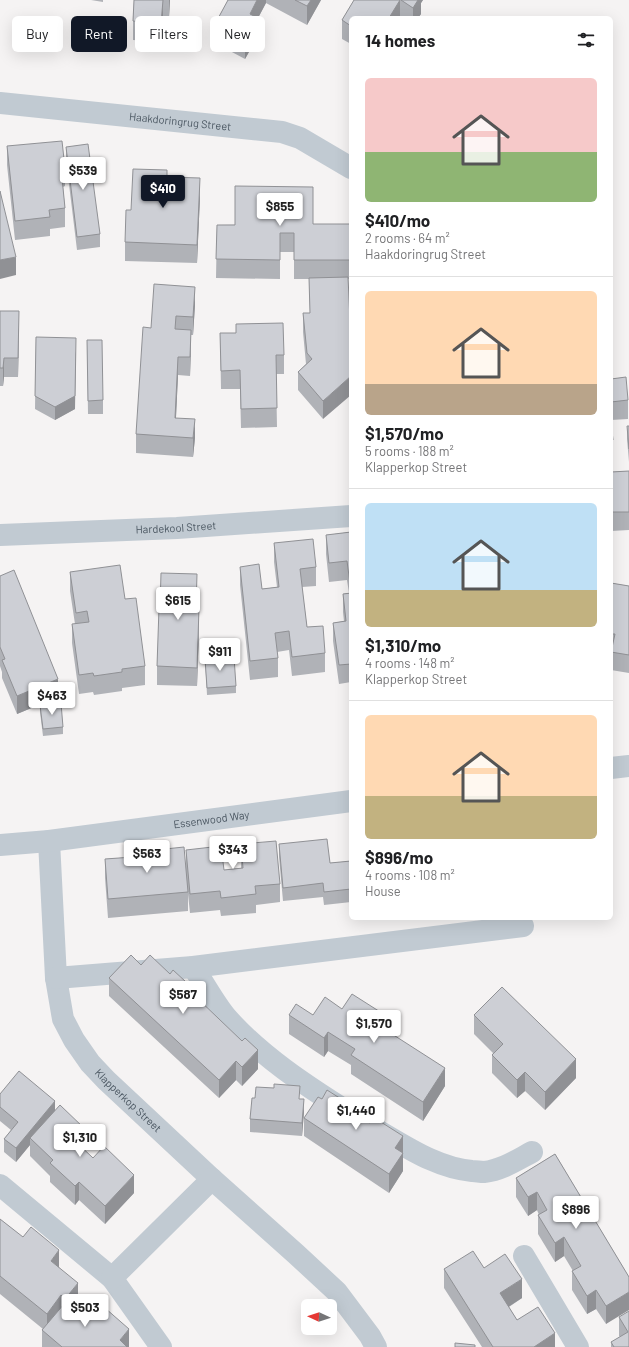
<!DOCTYPE html>
<html lang="en">
<head>
<meta charset="utf-8">
<style>
	body { margin:0; font-family:Barlow,sans-serif; background:#f6f6f6; color:#202124; height:100vh; display:flex; flex-direction:column; font-size:15px; white-space:nowrap }
	* { box-sizing:border-box; margin:0 }
	p { font-size:13px; color:#757577 }
	.icon { flex:none; width:22px; height:22px; fill:none; stroke:currentColor; stroke-width:2; stroke-linecap:round; stroke-linejoin:round }
	.map { position:relative; flex:1; overflow:hidden }
	.panel { position:absolute; left:349px; top:16px; width:264px; height:904px; display:flex; flex-direction:column; background:#fff; border-radius:6px; box-shadow:0 4px 16px #0002 }
	.panel>* { flex:none }
	.guide { position:absolute; left:12px; top:16px; width:277px; height:36px; display:flex; gap:8px }
	.needle { width:26px; rotate:273deg }
	.buttons { position:absolute; left:301px; top:1299px; display:grid; gap:8px }
	.buttons a { display:grid; place-items:center; width:36px; height:36px; border-radius:6px; background:#fff; box-shadow:0 4px 16px #0002; font-size:20px }
	.price { position:absolute; translate:-50% -34px; padding:0 9px; border-radius:4px; background:#fff; color:#222; font-size:13px; line-height:26px; filter:drop-shadow(0 1px 2px #0008) }
	.price::after { content:''; position:absolute; left:50%; top:24px; width:12px; height:9px; margin-left:-6px; background:inherit; clip-path:polygon(0 0,100% 0,50% 100%) }
	.price.on { background:#111827; color:#fff }
	ul { padding:0; list-style:none }
	li { display:grid; align-content:center; gap:8px; height:212px; padding:0 16px }
	li+li { border-top:1px solid #e0e0e0 }
	li span { display:grid; place-items:center; height:124px; border-radius:6px; color:#555 }
	li>.icon { margin-inline-start:auto }
	span .icon { width:72px; height:72px; fill:#fffc; stroke-width:1 }
	li b { font-size:17px }
	h2 { display:flex; justify-content:space-between; align-items:center; height:48px; padding:0 16px; font-size:17px }
	.pill { padding:0 14px; border-radius:6px; background:#fff; box-shadow:0 4px 16px #0002; font-size:14px; line-height:36px }
	.pill.on { background:#111827; color:#fff }
	.map>svg:first-child { display:block }
	.lines { fill:none; stroke-linecap:round; stroke-linejoin:round }
	.minor { stroke:#c1cad2; stroke-width:22 }
	.wall { fill:#b0b2b7 }
	.shaded-wall { fill:#909195 }
	.building { fill:#cdcfd5; stroke:#909195 }
	.labels { text-anchor:middle; stroke-width:3.5; stroke-linejoin:round; paint-order:stroke }
	.street-label { font-size:11px; fill:#4a5661; stroke:#fff }
</style>
</head>
<body>
<div class="map">
<svg width="629" height="1347" viewBox="0 0 629 1347">
	<rect width="100%" height="100%" fill="#f5f3f3"/>
	<g class="lines">
		<g class="minor">
			<path id="s1" d="M0,103L282,132L300,138L351,168"/>
			<path id="s2" d="M0,535L177,528L351,516"/>
			<path d="M611,768L629,766"/>
			<path id="s3" d="M49,841L56,978L63,1019L74,1040L90,1063L106,1080L212,1179L296,1254L337,1292L370,1336L376,1347"/>
			<path id="s4" d="M0,845L49,841L351,801"/>
			<path d="M193,967C204,983 215,1004 227,1018C261,1056 305,1085 348,1112"/>
			<path d="M56,978L193,967L523,926"/>
			<path d="M377,1130C407,1147 437,1168 472,1171C476,1171 480,1172 484,1172C502,1170 517,1160 532,1152"/>
			<path d="M0,1185L112,1278L161,1347"/>
			<path d="M524,1256L578,1347"/>
			<path d="M112,1278L212,1179"/>
		</g>
	</g>
	<path class="wall" d="M91,0H103V2Z
		M134,0H170L169,17L163,16L161,42L133,40V21Z
		M228,0H321L307,25L266,3L258,18V36L245,59L215,43V24Z
		M354,0H423L421,3V14L418,18H351V44L342,39V20Z
		M7,146L65,168V186L63,187L65,208V227L50,229V236L15,240L7,165Z
		M66,147L100,234V247L77,250L66,160Z
		M167,177L200,197L197,263L125,261V242L131,210Z
		M313,224H351V279H348L323,419L298,390V372L306,364L303,332V313H310L309,279H294V252H280V279L216,278L217,225Z
		M195,305L193,335H191L190,376L178,375L176,418L195,438L193,457L136,453V434L151,328Z
		M0,311L19,330L18,377H4L3,386H0Z
		M220,333H236L284,355V374H276L277,427L241,428L240,389H221Z
		M36,337L75,409L55,420L35,409Z
		M87,340L103,400V414H88Z
		M611,379L628,400V419L611,420Z
		M611,422L613,440V459H611Z
		M627,426H629V462L627,439Z
		M629,471V530L611,531V472Z
		M351,532V682L339,684L333,641V623L344,621L343,612V594L349,593L347,580L329,582L326,554V535Z
		M274,543L316,567V586L302,587L307,627L325,653V672L292,676L289,650L277,652L278,658V677L250,680L240,585V567L262,589L277,587L274,562Z
		M70,572L125,599L145,666V685L122,688V691L94,695L93,692L79,694L72,643V624H75L70,591Z
		M0,576L58,697L17,714L2,678V672L0,666Z
		M611,583L629,586V673L611,670Z
		M197,593L196,608L199,627L197,686L157,685V666L160,608Z
		M205,659L236,686V693L207,695Z
		M40,705L63,727V734L43,736L40,712Z
		M241,844L280,884V902L256,905V913L221,916L220,910L190,913L188,894V911L108,918L105,878V859L146,856V851L186,866V850L224,870L241,868Z
		M279,844L330,863L351,861V902L324,905L323,897L283,901L279,857Z
		M141,965L198,999L258,1069L242,1086L236,1080L219,1098L109,996V978Z
		M342,1009L385,1029L445,1086L423,1121L351,1074V1065L328,1051L324,1057L289,1034V1015H313Z
		M474,1015L576,1078L545,1110L525,1091L517,1098L492,1073V1055L493,1053L474,1034Z
		M0,1094L55,1110L85,1147L83,1149L134,1193L105,1224L79,1200L75,1205L50,1182V1176L30,1156V1145L16,1162L4,1152V1139L11,1130L0,1121Z
		M322,1099L349,1109L370,1123L403,1136V1171L389,1193L304,1136V1118Z
		M304,1112L302,1136L250,1132V1119Z
		M555,1154L629,1277L606,1324L596,1309L587,1314L572,1290V1271H573L564,1256L555,1262L538,1234V1215H539L537,1210L528,1216L516,1197V1178Z
		M0,1219L59,1267L78,1301L77,1303L129,1347H42V1330L43,1329L0,1294Z
		M484,1268L522,1298L509,1307L517,1320L555,1347H482L444,1288V1269Z
		M629,1311V1347H611V1342L620,1337L619,1336V1317Z"/>
	<path class="shaded-wall" d="M163,0V16L161,42V24Z
		M169,0H170L169,17Z
		M257,0H266V3L258,18V36L245,59V41L250,14Z
		M311,0H321L307,25V6Z
		M400,0V18H389Z
		M416,0H423L421,3V14L418,18H413V8Z
		M200,178V197L197,263V245Z
		M16,257V275L0,279V260Z
		M195,287V305L193,335V317Z
		M19,311V330L18,377V358Z
		M191,330V349L190,376V357Z
		M76,351L75,409L55,420V407Z
		M178,357V375L175,437V418Z
		M4,358V377L3,386V368Z
		M351,376V395L323,419V401Z
		M195,419V438L193,457V438Z
		M197,574V593L196,627V608Z
		M199,608V627L197,686V668Z
		M58,679V697L17,714V696Z
		M198,993V1012L195,996Z
		M385,1015V1033L378,1025Z
		M328,1032V1051L324,1057V1038Z
		M258,1050V1069L242,1086V1067Z
		M576,1059V1078L545,1110V1092Z
		M236,1061V1080L219,1098V1080Z
		M445,1068V1086L423,1121V1102Z
		M525,1072V1091L517,1098V1080Z
		M304,1099V1112L302,1136V1123Z
		M55,1101V1114L30,1138V1145L16,1162V1148Z
		M85,1129V1147L74,1159V1140Z
		M403,1136V1171L389,1193V1174L395,1148Z
		M134,1175V1193L105,1224V1206Z
		M79,1182V1200L75,1205V1186Z
		M537,1192V1210L528,1216V1197Z
		M564,1237V1256L555,1262V1243Z
		M59,1250V1268L51,1261Z
		M522,1279V1298L500,1312V1293Z
		M78,1283V1301L65,1317V1299Z
		M596,1290V1309L587,1314V1296Z
		M629,1292V1310L606,1324V1306Z
		M61,1295V1314L47,1332V1314Z
		M129,1329V1347H120V1340Z
		M555,1333V1347H534Z"/>
	<path class="building" d="M134,0H163L161,24L133,21Z
		M228,0H257L250,14L258,18L245,41L215,24Z
		M295,0H311L307,6Z
		M354,0H400L389,18H351V26L342,20Z
		M401,0H418L413,8Z
		M62,141L65,168H61L65,208L49,210L50,217L15,221L7,146Z
		M88,144L100,234L77,237L66,147Z
		M133,169L167,170V177L200,178L197,245L125,242L126,210H131Z
		M235,186L313,187V224H351V260H294V233H280V260L216,259L217,225H235Z
		M0,191L16,257L0,260Z
		M348,277L351,341V376L323,401L298,372L312,359L307,353L303,313H310L309,278Z
		M154,284L195,287L193,317L176,316L175,329L191,330L190,357H178L175,418L195,419L193,438L136,434L143,327L151,328Z
		M0,311H19L18,358H4L3,368H0Z
		M283,323L284,355H276L277,408L241,409L240,370L221,371L220,333H236V324Z
		M36,337L76,338L75,396L55,407L35,396Z
		M87,340H102L103,400L88,401Z
		M626,377L628,400L611,402V379Z
		M611,422L613,440H611Z
		M627,426H629V449Z
		M629,471V512H611V472Z
		M351,532V591L347,561L329,563L326,535Z
		M313,539L316,567L300,569L307,627L323,626L325,653L292,657L289,631L275,633L278,658L250,661L240,567L259,564L262,589L279,587L274,543Z
		M120,565L125,599L136,598L145,666L122,669V672L94,676L93,673L79,675L72,624L89,622L87,611L76,613L70,572Z
		M14,570L58,679L17,696L2,660L5,659L0,647V576Z
		M161,573L197,574L196,608H199L197,668L157,666L159,608H160Z
		M611,583L629,586V655L611,652L615,634H611Z
		M351,593V664L339,665L333,623L346,621L343,594Z
		M234,657L236,686L207,688L205,659Z
		M61,703L63,727L43,729L40,705Z
		M327,839L330,863L351,861V889L324,892L323,883L283,888L279,844Z
		M276,841L280,884L255,886L256,894L221,898L220,891L190,894L186,850L221,846L224,870L243,868L241,844Z
		M184,847L188,892L108,899L105,859L147,856L146,851Z
		M131,955L141,965L150,955L170,974L173,970L198,993L195,996L242,1041L245,1038L258,1050L242,1067L236,1061L219,1080L109,978Z
		M502,987L576,1059L545,1092L525,1072L517,1080L492,1055L503,1044L474,1015Z
		M352,994L385,1015L378,1025L445,1068L423,1102L351,1055L355,1049L328,1032L324,1038L289,1015L296,1004L313,1015L325,997L342,1009Z
		M19,1071L55,1101L16,1148L4,1139L18,1122L0,1107V1094Z
		M274,1084L300,1086L299,1099H304L302,1123L250,1119L252,1098H255L256,1087L274,1088Z
		M327,1090L349,1104L347,1107L370,1123L373,1117L403,1136L395,1148L403,1153L389,1174L304,1118L318,1097L322,1099Z
		M60,1105L85,1129L74,1140L93,1158L104,1146L134,1175L105,1206L79,1182L75,1186L50,1163L53,1160L30,1138Z
		M555,1154L629,1277V1292L606,1306L596,1290L587,1296L572,1271L581,1266L564,1237L555,1243L538,1215L547,1210L537,1192L528,1197L516,1178Z
		M0,1219L23,1237L31,1227L59,1250L51,1261L78,1283L65,1299L61,1295L47,1314L0,1276Z
		M473,1251L484,1268L505,1254L522,1279L500,1293L517,1320L538,1307L555,1333L534,1347H493L444,1269Z
		M70,1297L96,1319L105,1308L129,1329L120,1340L127,1347H62L42,1330Z
		M629,1311V1347H614L611,1342L628,1332L619,1317Z
		M455,1343L475,1345V1347H455Z"/>
	<g class="labels">
		<g class="street-label">
			<text dy="4" stroke="none"><textPath href="#s1" startOffset="181">Haakdoringrug Street</textPath></text>
			<text dy="4" stroke="none"><textPath href="#s2" startOffset="176">Hardekool Street</textPath></text>
			<text dy="4" stroke="none"><textPath href="#s4" startOffset="213">Essenwood Way</textPath></text>
			<text dy="4" stroke="none"><textPath href="#s3" startOffset="284">Klapperkop Street</textPath></text>
		</g>
	</g>
</svg>
<div class="buttons">
<a><svg class="needle" viewBox="-14 -14 28 28"><path d="M0-13l5 13h-10z" fill="#e53935"/><path d="M0 13l5-13h-10z" fill="#757577"/></svg></a>
</div>
<b class="price" style="left:83px;top:191px">$539</b>
<b class="price on" style="left:163px;top:209px">$410</b>
<b class="price" style="left:280px;top:227px">$855</b>
<b class="price" style="left:178px;top:621px">$615</b>
<b class="price" style="left:220px;top:672px">$911</b>
<b class="price" style="left:52px;top:716px">$463</b>
<b class="price" style="left:233px;top:870px">$343</b>
<b class="price" style="left:147px;top:874px">$563</b>
<b class="price" style="left:183px;top:1015px">$587</b>
<b class="price" style="left:374px;top:1044px">$1,570</b>
<b class="price" style="left:356px;top:1131px">$1,440</b>
<b class="price" style="left:80px;top:1158px">$1,310</b>
<b class="price" style="left:576px;top:1230px">$896</b>
<b class="price" style="left:85px;top:1328px">$503</b>
<div class="guide">
<a class="pill">Buy</a>
<a class="pill on">Rent</a>
<a class="pill">Filters</a>
<a class="pill">New</a>
</div>
<section class="panel">
<h2>14 homes<svg class="icon" aria-label="filters" viewBox="0 0 24 24"><path d="M4 7h16M4 17h16"/><circle cx="9" cy="7" r="2"/><circle cx="15" cy="17" r="2"/></svg></h2>
<ul>
<li><span style="background:linear-gradient(#f6c9c9 60%,#8fb573 0)"><svg class="icon" aria-label="home" viewBox="0 0 24 24"><path d="M3 11l9-7 9 7M6 9v11h12V9"/></svg></span><div><b>$410/mo</b><p>2 rooms · 64 m²</p><p>Haakdoringrug Street</p></div></li>
<li><span style="background:linear-gradient(#ffd9b3 75%,#b9a48a 0)"><svg class="icon" aria-label="home" viewBox="0 0 24 24"><path d="M3 11l9-7 9 7M6 9v11h12V9"/></svg></span><div><b>$1,570/mo</b><p>5 rooms · 188 m²</p><p>Klapperkop Street</p></div></li>
<li><span style="background:linear-gradient(#bfe0f5 70%,#c2b280 0)"><svg class="icon" aria-label="home" viewBox="0 0 24 24"><path d="M3 11l9-7 9 7M6 9v11h12V9"/></svg></span><div><b>$1,310/mo</b><p>4 rooms · 148 m²</p><p>Klapperkop Street</p></div></li>
<li><span style="background:linear-gradient(#ffd9b3 65%,#c2b280 0)"><svg class="icon" aria-label="home" viewBox="0 0 24 24"><path d="M3 11l9-7 9 7M6 9v11h12V9"/></svg></span><div><b>$896/mo</b><p>4 rooms · 108 m²</p><p>House</p></div></li>
</ul>
</section>
</div>
</body>
</html>
